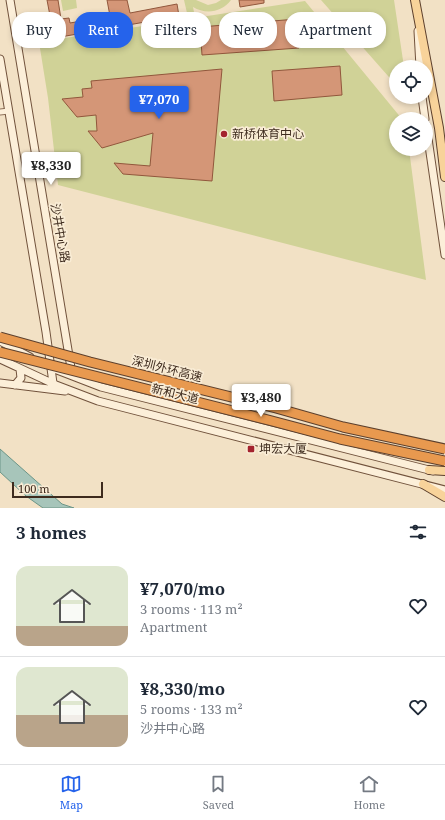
<!DOCTYPE html>
<html lang="en">
<head>
<meta charset="utf-8">
<style>
	body { margin:0; font-family:"Noto Serif","Noto Sans SC",serif; background:#f6f6f7; color:#1f2937; height:100vh; display:flex; flex-direction:column; font-size:15px; white-space:nowrap }
	* { box-sizing:border-box; margin:0 }
	p { font-size:13px; color:#747a83 }
	.icon { flex:none; width:22px; height:22px; fill:none; stroke:currentColor; stroke-width:2; stroke-linecap:round; stroke-linejoin:round }
	.map { position:relative; height:508px; overflow:hidden }
	.panel { display:flex; flex-direction:column; background:#fff; flex:1 }
	.panel>* { flex:none }
	.hud { position:absolute; left:12px; top:12px; width:421px; height:36px; display:flex; gap:8px }
	.controls { position:absolute; left:389px; top:60px; display:grid; gap:8px }
	.controls a { display:grid; place-items:center; width:44px; height:44px; border-radius:50%; background:#fff; box-shadow:0 2px 6px #0003; font-size:20px }
	.scale { position:absolute; left:12px; bottom:10px; width:91px; box-sizing:border-box; padding-left:4px; border:2px solid #3e2b1e; border-top:0; font-size:11px; line-height:14px; white-space:nowrap; color:#3e2b1e; -webkit-text-stroke:3px #f9ecd5; paint-order:stroke }
	.price { position:absolute; translate:-50% -34px; padding:0 9px; border-radius:4px; background:#fff; color:#222; font-size:13px; line-height:26px; filter:drop-shadow(0 1px 2px #0008) }
	.price::after { content:''; position:absolute; left:50%; top:24px; width:12px; height:9px; margin-left:-6px; background:inherit; clip-path:polygon(0 0,100% 0,50% 100%) }
	.price.selected { background:#2563eb; color:#fff }
	ul { padding:0; list-style:none }
	li { display:flex; align-items:center; gap:12px; height:100px; padding:0 16px }
	li+li { border-top:1px solid #e0e1e3 }
	li span { display:grid; place-items:center; flex:none; width:112px; height:80px; border-radius:12px; color:#555 }
	li>.icon { margin-inline-start:auto }
	span .icon { width:48px; height:48px; fill:#fffc; stroke-width:1 }
	li b { font-size:17px }
	h2 { display:flex; justify-content:space-between; align-items:center; height:48px; padding:0 16px; font-size:17px }
	.pill { padding:0 14px; border-radius:16px; background:#fff; box-shadow:0 2px 6px #0003; font-size:14px; line-height:36px }
	.pill.selected { background:#2563eb; color:#fff }
	.menu { display:flex; justify-content:space-around; align-items:center; height:56px; border-top:1px solid #e0e1e3; background:#fff; font-size:11px; color:#747a83 }
	.menu a { display:grid; justify-items:center; gap:2px }
	.menu .selected { color:#2563eb }
	.map>svg:first-child { display:block }
	.green { fill:#d0d297 }
	.water { fill:#a7c5ba; stroke:#6c9587 }
	.building { fill:#d49677; stroke:#91573c }
	.lines { fill:none; stroke-linecap:round; stroke-linejoin:round }
	.street-casing { stroke:#8f7159; stroke-width:7 }
	.secondary-casing { stroke:#71523c; stroke-width:9 }
	.primary-casing { stroke:#5d402d; stroke-width:10 }
	.street { stroke:#fcefd9; stroke-width:5 }
	.secondary { stroke:#fcefd9; stroke-width:7 }
	.primary { stroke:#f8d39a; stroke-width:8 }
	.highway-bridge-casing { stroke:#5d402d; stroke-width:11; stroke-linecap:butt }
	.highway-bridge { stroke:#e8994f; stroke-width:9 }
	.poi-dot { fill:#a4232e; stroke:#f9ecd5; stroke-width:1.5 }
	.labels { text-anchor:middle; stroke-width:3.5; stroke-linejoin:round; paint-order:stroke }
	.poi-label { font-size:12px; fill:#3e2b1e; stroke:#f9ecd5; text-anchor:start }
	.street-label { font-size:12px; fill:#3e2b1e; stroke:#f9ecd5 }
</style>
</head>
<body>
<div class="map">
<svg width="445" height="508" viewBox="0 0 445 508">
	<rect width="100%" height="100%" fill="#f2e1c5"/>
	<path class="green" d="M61,0H76L77,8L63,11Z
		M184,0H196L208,5L216,3L221,0H231C222,12 206,15 193,7L194,12L187,13Z
		M321,0H394L404,67H396V85Z
		M305,1L402,119H396V149H409L426,280L58,185L48,98L39,42Z"/>
	<path class="water" d="M0,449L62,504L74,508H43L26,496L0,472Z"/>
	<path class="building" d="M47,0H58L61,19L69,18L70,23L110,16L107,0H127L130,13L177,4L179,16L49,39L46,22L51,21Z
		M239,0H264V3L240,7Z
		M297,19L299,48L202,55L200,27Z
		M340,66L342,95L274,101L272,71Z
		M222,69L212,181L123,174L114,163L150,166L153,133L102,148L88,131H97L96,115L77,117L62,99L83,97L82,89L92,88L91,81Z"/>
	<g class="lines">
		<g class="street-casing">
			<path id="street" d="M0,112L9,111"/>
		</g>
		<g class="secondary-casing">
			<path id="secondary" d="M10,0L72,374
				M418,31L420,67
				M0,59L46,332L53,383
				M422,97L425,119
				M426,125L445,255
				M0,341L30,357
				M0,359L56,385L98,401L445,490
				M57,370L101,387L433,471
				M0,383L65,391
				M15,385L21,378L20,369"/>
		</g>
		<g class="primary-casing">
			<path id="primary" d="M415,0L439,128L445,177
				M429,470L445,471
				M423,484L445,497"/>
		</g>
		<use href="#street" class="street"/>
		<use href="#secondary" class="secondary"/>
		<use href="#primary" class="primary"/>
		<g class="highway-bridge-casing">
			<path id="highway-bridge" d="M0,337L90,362L276,408L343,427L445,449
				M0,352L272,421L340,439L445,461"/>
		</g>
		<use href="#highway-bridge" class="highway-bridge"/>
	</g>
	<g class="poi-dot">
		<circle cx="224" cy="134" r="4"/>
		<rect x="247" y="445" width="8" height="8" rx="2"/>
	</g>
	<g class="labels">
		<g class="poi-label">
			<text x="232" y="138">新桥体育中心</text>
			<text x="259" y="453">坤宏大厦</text>
		</g>
		<g class="street-label">
			<text transform="translate(60 233) rotate(80)" y="4">沙井中心路</text>
			<text transform="translate(167 369) rotate(14)" y="4">深圳外环高速</text>
			<text transform="translate(175 394) rotate(14)" y="4">新和大道</text>
		</g>
	</g>
</svg>
<div class="controls">
<a><svg class="icon" aria-label="locate" viewBox="0 0 24 24"><circle cx="12" cy="12" r="6"/><path d="M12 2v4M12 18v4M2 12h4M18 12h4"/></svg></a>
<a><svg class="icon" aria-label="layers" viewBox="0 0 24 24"><path d="M12 4l9 5-9 5-9-5zM3 14l9 5 9-5"/></svg></a>
</div>
<div class="scale">100 m</div>
<b class="price selected" style="left:159px;top:120px">¥7,070</b>
<b class="price" style="left:51px;top:186px">¥8,330</b>
<b class="price" style="left:261px;top:418px">¥3,480</b>
<div class="hud">
<a class="pill">Buy</a>
<a class="pill selected">Rent</a>
<a class="pill">Filters</a>
<a class="pill">New</a>
<a class="pill">Apartment</a>
</div>
</div>
<section class="panel">
<h2>3 homes<svg class="icon" aria-label="filters" viewBox="0 0 24 24"><path d="M4 7h16M4 17h16"/><circle cx="9" cy="7" r="2"/><circle cx="15" cy="17" r="2"/></svg></h2>
<ul>
<li><span style="background:linear-gradient(#dfe7d0 75%,#b9a48a 0)"><svg class="icon" aria-label="home" viewBox="0 0 24 24"><path d="M3 11l9-7 9 7M6 9v11h12V9"/></svg></span><div><b>¥7,070/mo</b><p>3 rooms · 113 m²</p><p>Apartment</p></div><svg class="icon" aria-label="heart" viewBox="0 0 24 24"><path d="M12 20l-8-8c-3-5 5-10 8-4 3-6 11-1 8 4z"/></svg></li>
<li><span style="background:linear-gradient(#dfe7d0 60%,#b9a48a 0)"><svg class="icon" aria-label="home" viewBox="0 0 24 24"><path d="M3 11l9-7 9 7M6 9v11h12V9"/></svg></span><div><b>¥8,330/mo</b><p>5 rooms · 133 m²</p><p>沙井中心路</p></div><svg class="icon" aria-label="heart" viewBox="0 0 24 24"><path d="M12 20l-8-8c-3-5 5-10 8-4 3-6 11-1 8 4z"/></svg></li>
</ul>
</section>
<nav class="menu">
<a class="selected"><svg class="icon" aria-label="map" viewBox="0 0 24 24"><path d="M3 6l6-2 6 2 6-2v14l-6 2-6-2-6 2zM9 4v14M15 6v14"/></svg>Map</a>
<a><svg class="icon" aria-label="saved" viewBox="0 0 24 24"><path d="M7 4h10v16l-5-4-5 4z"/></svg>Saved</a>
<a><svg class="icon" aria-label="home" viewBox="0 0 24 24"><path d="M3 11l9-7 9 7M6 9v11h12V9"/></svg>Home</a>
</nav>
</body>
</html>
